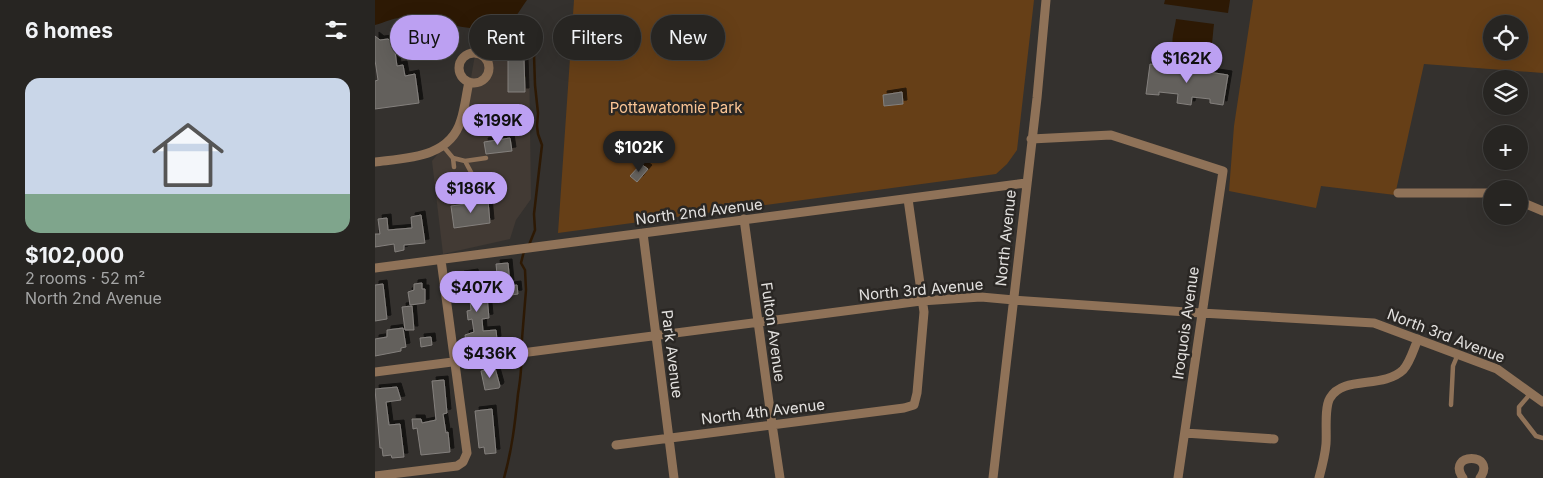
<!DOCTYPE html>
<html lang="en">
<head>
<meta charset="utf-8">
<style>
	body { margin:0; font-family:Inter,sans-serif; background:#33312f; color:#f1f3f6; height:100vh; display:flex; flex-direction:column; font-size:19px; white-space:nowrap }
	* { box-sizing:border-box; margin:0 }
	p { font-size:16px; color:#a4a5a5 }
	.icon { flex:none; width:28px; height:28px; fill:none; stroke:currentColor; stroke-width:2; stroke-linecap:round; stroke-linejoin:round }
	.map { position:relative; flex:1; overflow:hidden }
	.side { display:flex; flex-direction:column; background:#272522; width:375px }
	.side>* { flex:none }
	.top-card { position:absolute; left:15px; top:15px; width:475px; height:45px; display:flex; gap:10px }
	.controls { position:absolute; left:1108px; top:15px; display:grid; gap:10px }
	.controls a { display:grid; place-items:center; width:45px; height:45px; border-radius:50%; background:#272522; box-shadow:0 5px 20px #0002,0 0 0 1px #434240; font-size:25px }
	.price { position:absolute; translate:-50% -42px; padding:0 11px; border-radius:18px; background:#bca0f2; color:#111; font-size:16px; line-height:32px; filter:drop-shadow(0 1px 2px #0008) }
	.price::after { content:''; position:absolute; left:50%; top:30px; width:15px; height:11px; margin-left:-8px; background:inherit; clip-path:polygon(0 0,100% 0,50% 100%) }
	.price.on { background:#222; color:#fff }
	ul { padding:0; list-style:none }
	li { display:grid; align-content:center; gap:10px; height:265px; padding:0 25px }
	li span { display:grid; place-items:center; height:155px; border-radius:15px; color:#555 }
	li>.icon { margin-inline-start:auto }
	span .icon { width:90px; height:90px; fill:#fffc; stroke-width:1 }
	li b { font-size:21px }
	h2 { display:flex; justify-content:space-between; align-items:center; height:60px; padding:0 25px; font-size:21px }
	.pill { padding:0 18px; border-radius:22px; background:#272522; box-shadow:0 5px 20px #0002,0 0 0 1px #434240; font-size:18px; line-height:45px }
	.pill.on { background:#bca0f2; color:#111 }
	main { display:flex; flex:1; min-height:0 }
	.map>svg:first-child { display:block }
	.built { fill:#423a34 }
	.green { fill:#663f17; fill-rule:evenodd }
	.water { fill:#2d1904 }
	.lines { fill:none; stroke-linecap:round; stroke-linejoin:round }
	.stream { stroke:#2d1904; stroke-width:2.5 }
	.building { fill:#63605c; stroke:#84807d; filter:url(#shadow) }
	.service { stroke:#8f7258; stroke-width:4.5 }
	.minor { stroke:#8f7258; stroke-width:9 }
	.labels { text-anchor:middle; stroke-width:5; stroke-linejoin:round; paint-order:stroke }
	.park-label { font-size:15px; fill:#fbc595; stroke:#2a2724 }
	.street-label { font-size:15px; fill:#e3e1df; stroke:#2a2724 }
</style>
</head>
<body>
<main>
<section class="side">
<h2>6 homes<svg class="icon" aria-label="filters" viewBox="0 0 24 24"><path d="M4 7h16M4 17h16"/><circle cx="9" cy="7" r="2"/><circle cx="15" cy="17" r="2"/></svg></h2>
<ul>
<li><span style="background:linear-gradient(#c9d6e8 75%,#7fa58c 0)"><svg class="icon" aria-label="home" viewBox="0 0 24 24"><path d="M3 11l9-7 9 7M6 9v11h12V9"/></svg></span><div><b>$102,000</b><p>2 rooms · 52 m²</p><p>North 2nd Avenue</p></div></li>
</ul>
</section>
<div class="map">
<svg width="1168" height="478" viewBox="0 0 1168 478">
	<defs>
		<filter id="shadow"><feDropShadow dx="4" dy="-4" stdDeviation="0" flood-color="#0009"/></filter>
	</defs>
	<rect width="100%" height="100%" fill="#34312e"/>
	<path class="built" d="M154,52L156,199L141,220L135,239L68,254L57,161L88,123L100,55Z"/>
	<path class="green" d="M199,0H659L642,150L632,164L621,174L183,233Z
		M878,0H1168V73L1049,64L1020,195L946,186L941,208L854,191L859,126ZM1116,24H1144V51H1116Z"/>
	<path class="water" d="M0,0H152C148,5 145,11 141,16C114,43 66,19 34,17C23,16 10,22 0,25Z
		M790,0H855L853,13L789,4Z
		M801,19L839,24C836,47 840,63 811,58C805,58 800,55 799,50C795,41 800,28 801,19Z"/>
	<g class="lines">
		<path class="stream" d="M154,245L160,230L159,214L167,145L163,134L162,126L163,113L160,85L159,55
			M146,351L151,290L150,270L146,263L149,251
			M129,478C137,450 140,423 143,394C145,380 147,372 146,356"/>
	</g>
	<path class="building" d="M0,36L5,40L13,39L19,44L22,66L28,65L30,76L40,74L44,103L0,109V81L3,80L0,60Z
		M133,60H149L150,92H133Z
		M775,64L808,68L813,65L821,68L820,70L853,75L848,105L835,103V99L817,97L816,105L802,103L803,94L784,92V95L771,94Z
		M527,92L528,104L509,106L508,95Z
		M135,138L137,151L111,154L109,142Z
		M266,164L273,169L262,182L255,176Z
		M113,201L115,223L79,228L76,206Z
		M46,215L50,243L29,245V250L20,252L19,244L0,247V234H5L3,219L12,218L13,230L37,228L36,217Z
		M133,263L135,284L123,285L121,264Z
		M99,273L103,297L112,296L114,318L107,319L108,331L121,330L122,340L109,342V345L92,346L90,335L99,332L97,319L93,320L92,311L96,310L94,291L87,292L85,275Z
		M47,283V289H50V303L35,305L33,292L39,290V284Z
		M8,284L12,319L0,321V285Z
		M142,285L143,294L136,295L135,286Z
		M37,306L39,330H30L27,307Z
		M28,328L31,347L26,348V351L0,356V339L12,337V330Z
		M56,337L57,345L46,347L45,338Z
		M120,368L125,386L124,388L110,390L106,371Z
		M69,380L72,413L68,414L71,433L73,432L75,452L46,455L42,428L38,429L37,419H46L47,423L61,420L57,381Z
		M22,387L26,400L11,402L14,425L25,424L29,457L17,458L16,455L8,456L7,448H5L0,389Z
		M117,409L121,453L110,454L109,447L104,448L100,411Z"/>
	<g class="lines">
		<path class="service" d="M86,122L106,126
			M68,146L78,158L79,167
			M78,158L90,161L111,158
			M90,161L97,174L102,178L113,176
			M1156,393L1144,407V414L1161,436L1168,438
			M1076,405L1078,366L1083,354"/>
		<path class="minor" d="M84 68a15 15 0 1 1 30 0a15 15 0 1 1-30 0Z
			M656,139L736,135L848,171L803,478
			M0,162C32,158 75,158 86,120C90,108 91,95 94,82
			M1023,193H1116
			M1144,201L1168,211
			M369,219L397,424L405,478
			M268,233L299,478
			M0,268L651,183
			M0,372L546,301L606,297L639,300L826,313L999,323L1122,369L1168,402
			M810,433L899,439
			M241,445L529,408L539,405L542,393L549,312L533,199
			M0,476L82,466L88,462L92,453L66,260
			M618,478L662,98L671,0
			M944,478C947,467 950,456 951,444C952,432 949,408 955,398C968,375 1008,389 1028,370C1035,363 1039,348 1043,339
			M1088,478C1070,452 1123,452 1105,478"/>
	</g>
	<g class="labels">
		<g class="park-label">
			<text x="301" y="113">Pottawatomie Park</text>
		</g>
		<g class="street-label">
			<text transform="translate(324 212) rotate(-7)" y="5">North 2nd Avenue</text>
			<text transform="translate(631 238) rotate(-84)" y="5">North Avenue</text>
			<text transform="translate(546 290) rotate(-5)" y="5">North 3rd Avenue</text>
			<text transform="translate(811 323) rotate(-82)" y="5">Iroquois Avenue</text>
			<text transform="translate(398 332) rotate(82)" y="5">Fulton Avenue</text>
			<text transform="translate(1071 336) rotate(21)" y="5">North 3rd Avenue</text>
			<text transform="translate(297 354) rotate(83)" y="5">Park Avenue</text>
			<text transform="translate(388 412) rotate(-7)" y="5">North 4th Avenue</text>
		</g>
	</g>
</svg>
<div class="controls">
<a><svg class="icon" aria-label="locate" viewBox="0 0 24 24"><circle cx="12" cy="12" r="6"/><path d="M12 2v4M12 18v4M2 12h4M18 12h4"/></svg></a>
<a><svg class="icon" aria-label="layers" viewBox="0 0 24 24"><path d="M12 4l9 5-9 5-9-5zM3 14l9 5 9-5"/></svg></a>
<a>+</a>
<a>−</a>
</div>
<b class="price" style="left:812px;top:84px">$162K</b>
<b class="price" style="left:123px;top:146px">$199K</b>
<b class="price on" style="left:264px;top:173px">$102K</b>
<b class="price" style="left:96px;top:214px">$186K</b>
<b class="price" style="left:102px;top:313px">$407K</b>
<b class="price" style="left:115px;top:379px">$436K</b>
<div class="top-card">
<a class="pill on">Buy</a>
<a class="pill">Rent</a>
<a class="pill">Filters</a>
<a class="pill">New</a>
</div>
</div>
</main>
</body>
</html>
